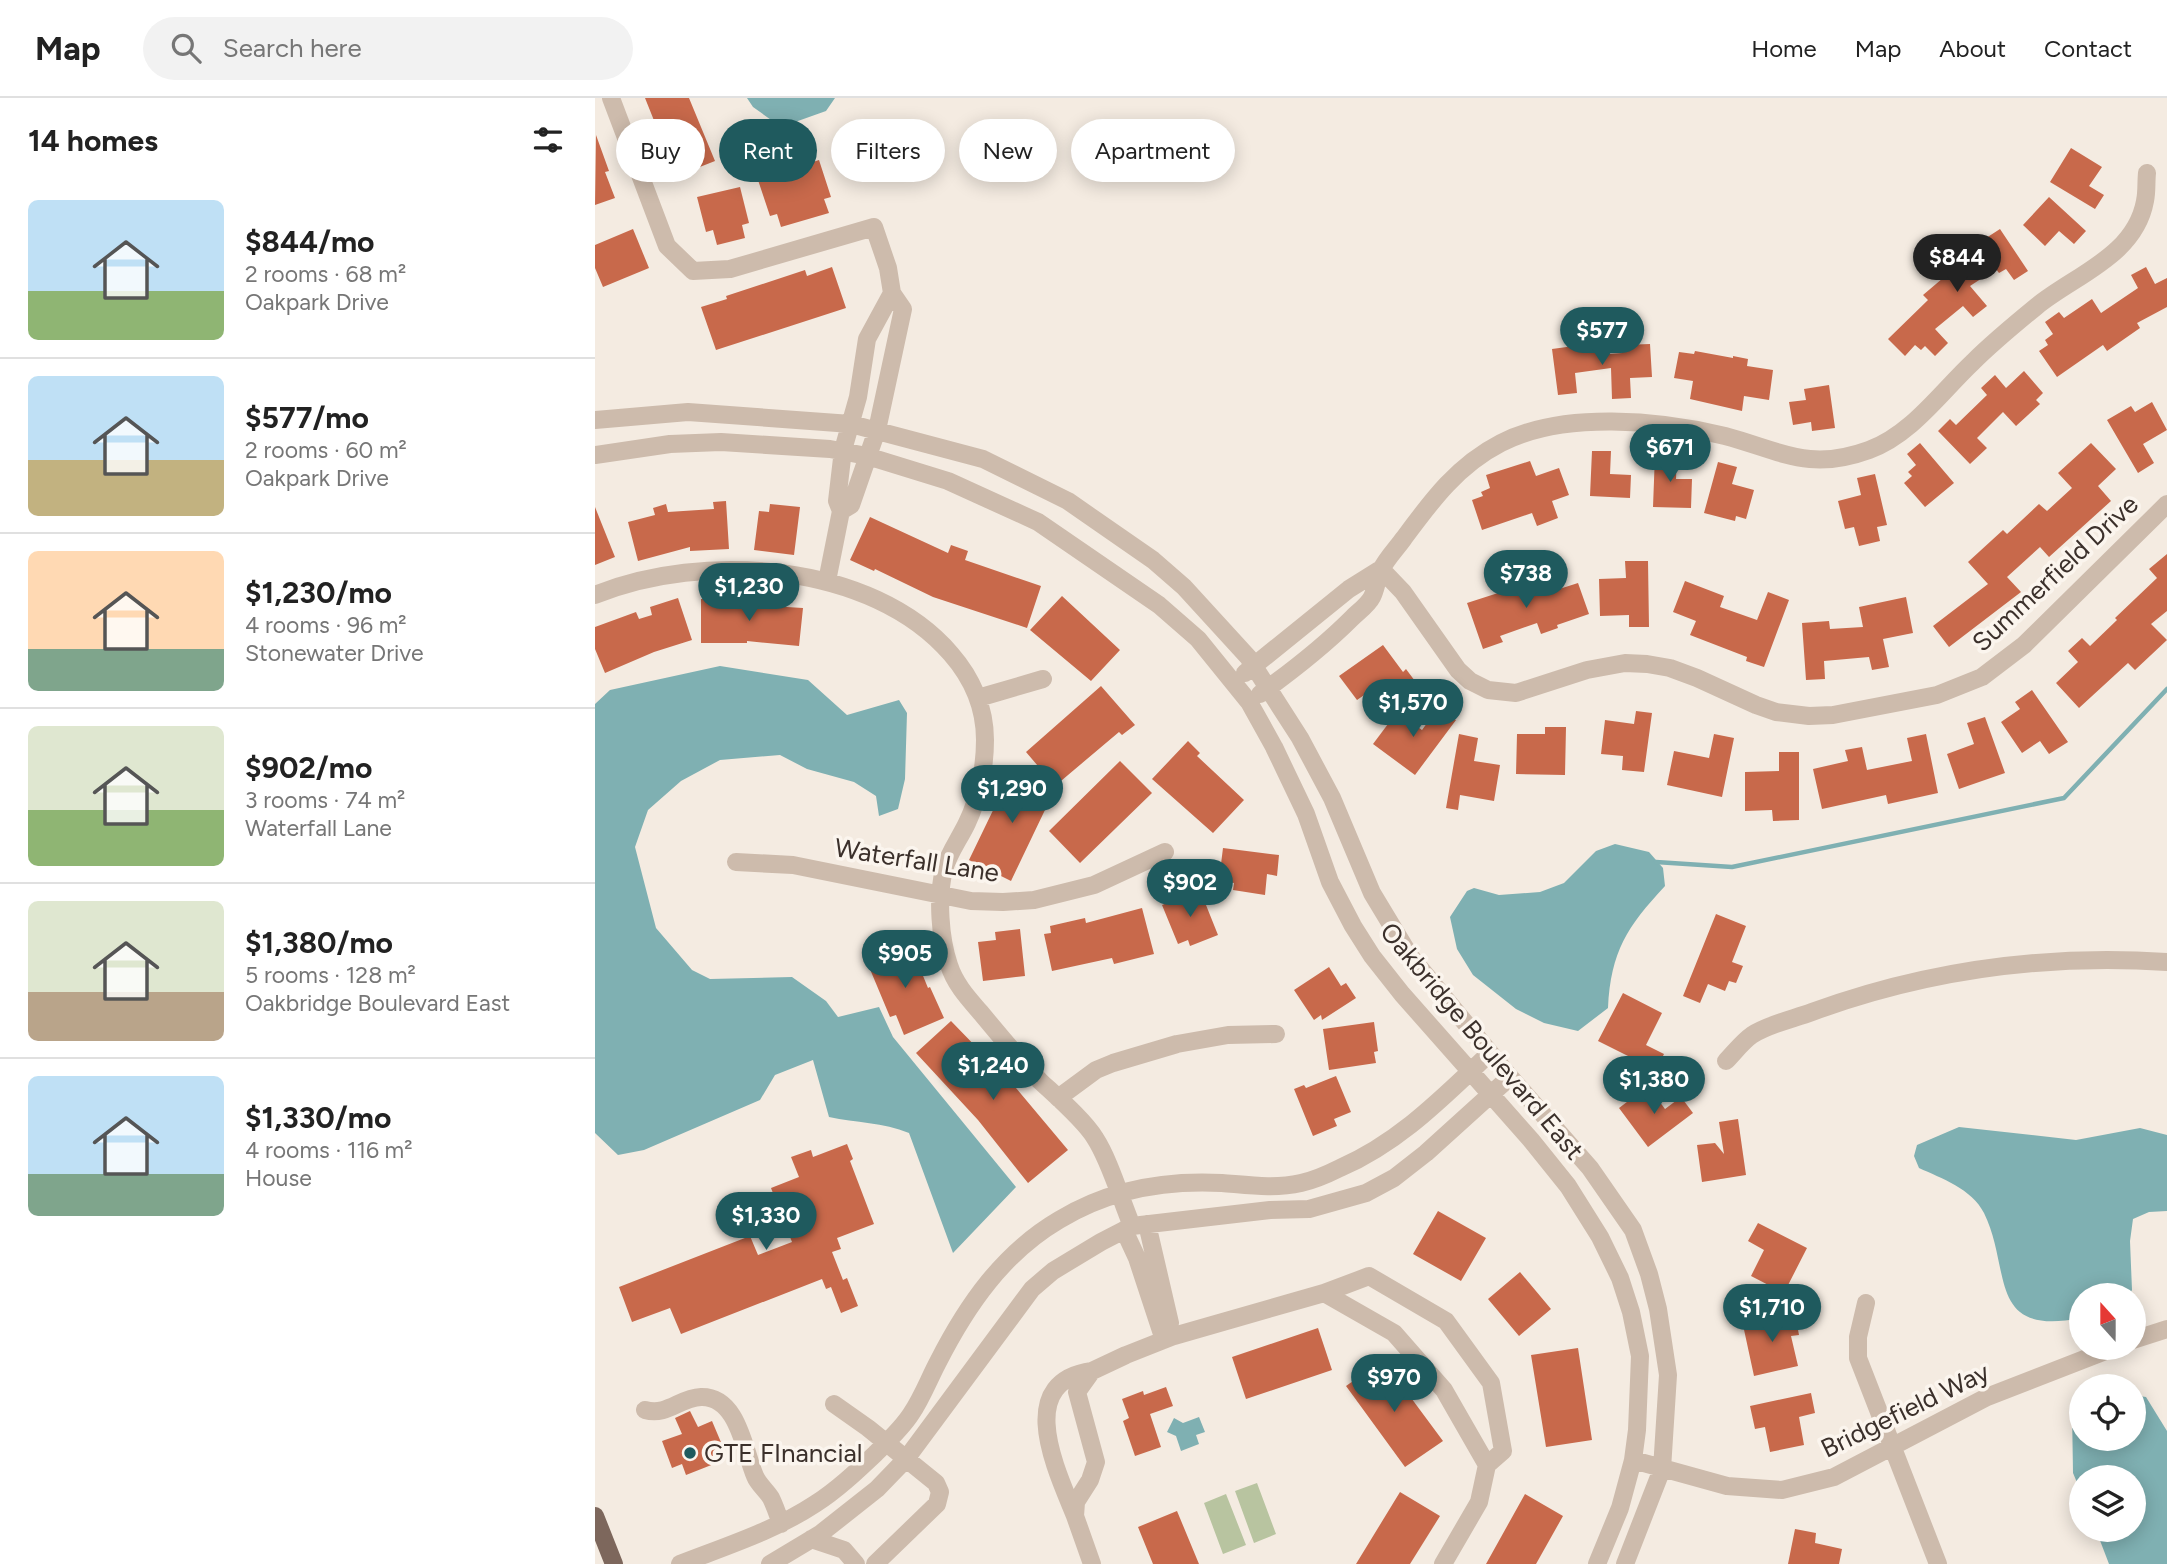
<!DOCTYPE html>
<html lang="en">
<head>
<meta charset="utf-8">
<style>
	body { margin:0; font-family:Figtree,sans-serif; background:#f2f2f2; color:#222; height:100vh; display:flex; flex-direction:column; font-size:26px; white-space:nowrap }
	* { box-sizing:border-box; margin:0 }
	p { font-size:23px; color:#767676 }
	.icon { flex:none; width:38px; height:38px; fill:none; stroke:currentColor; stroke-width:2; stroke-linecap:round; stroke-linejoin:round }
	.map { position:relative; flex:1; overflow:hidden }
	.panel { display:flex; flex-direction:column; background:#fff; width:595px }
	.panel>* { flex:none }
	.banner { position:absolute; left:21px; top:21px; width:665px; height:63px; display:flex; gap:14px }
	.needle { width:46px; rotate:339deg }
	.controls { position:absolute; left:1474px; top:1185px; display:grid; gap:14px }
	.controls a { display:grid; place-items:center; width:77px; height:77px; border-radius:50%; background:#fff; box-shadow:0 4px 18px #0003; font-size:35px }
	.price { position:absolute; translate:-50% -60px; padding:0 16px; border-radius:24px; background:#1f5a5e; color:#fff; font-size:23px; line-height:46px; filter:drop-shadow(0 2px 4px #0008) }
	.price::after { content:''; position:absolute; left:50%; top:42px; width:21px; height:16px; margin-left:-10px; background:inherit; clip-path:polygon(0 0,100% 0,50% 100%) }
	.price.current { background:#222; color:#fff }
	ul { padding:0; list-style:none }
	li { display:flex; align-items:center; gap:21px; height:175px; padding:0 28px }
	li+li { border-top:2px solid #e0e0e0 }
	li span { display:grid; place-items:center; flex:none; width:196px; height:140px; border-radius:10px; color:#555 }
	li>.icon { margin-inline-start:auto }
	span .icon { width:84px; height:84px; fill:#fffc; stroke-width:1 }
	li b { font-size:30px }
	h2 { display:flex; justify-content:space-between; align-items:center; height:84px; padding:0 28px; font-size:30px }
	.tag { padding:0 24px; border-radius:32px; background:#fff; box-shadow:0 4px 18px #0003; font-size:24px; line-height:63px }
	.tag.current { background:#1f5a5e; color:#fff }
	header { display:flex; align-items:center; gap:42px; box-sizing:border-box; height:98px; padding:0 35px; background:#fff; border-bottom:2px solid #e0e0e0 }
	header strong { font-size:33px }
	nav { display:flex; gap:38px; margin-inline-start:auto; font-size:24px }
	.search { width:490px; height:63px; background:#f2f2f2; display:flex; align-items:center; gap:18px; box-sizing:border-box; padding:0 24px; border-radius:38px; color:#767676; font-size:26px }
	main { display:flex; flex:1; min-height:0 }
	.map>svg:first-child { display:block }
	.green { fill:#b8c4a0 }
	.water { fill:#7fb0b2 }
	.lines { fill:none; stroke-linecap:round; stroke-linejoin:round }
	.stream { stroke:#7fb0b2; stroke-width:4.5 }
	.building { fill:#c8694b }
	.minor { stroke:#cdbbac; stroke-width:18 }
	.major { stroke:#7d675c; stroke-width:18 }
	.poi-dot { fill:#1f5a5e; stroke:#fbf5ee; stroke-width:2.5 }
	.labels { text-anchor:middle; stroke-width:7; stroke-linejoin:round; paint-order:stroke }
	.street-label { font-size:26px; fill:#3b302b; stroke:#fbf5ee }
	.poi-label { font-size:26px; fill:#3b302b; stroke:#fbf5ee; text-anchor:start }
</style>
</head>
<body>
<header>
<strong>Map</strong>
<div class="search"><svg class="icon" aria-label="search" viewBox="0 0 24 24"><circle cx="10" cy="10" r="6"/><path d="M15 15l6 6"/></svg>Search here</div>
<nav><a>Home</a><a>Map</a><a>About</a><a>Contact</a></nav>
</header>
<main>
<section class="panel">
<h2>14 homes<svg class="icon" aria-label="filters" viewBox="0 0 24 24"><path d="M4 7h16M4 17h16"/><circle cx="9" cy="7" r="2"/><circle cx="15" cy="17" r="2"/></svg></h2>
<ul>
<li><span style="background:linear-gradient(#bfe0f5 65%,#8fb573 0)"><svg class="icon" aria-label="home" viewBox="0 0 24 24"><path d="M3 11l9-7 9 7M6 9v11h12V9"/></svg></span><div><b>$844/mo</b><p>2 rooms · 68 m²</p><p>Oakpark Drive</p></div></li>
<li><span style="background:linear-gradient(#bfe0f5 60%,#c2b280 0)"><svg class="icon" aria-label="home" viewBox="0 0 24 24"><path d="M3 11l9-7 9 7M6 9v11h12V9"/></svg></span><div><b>$577/mo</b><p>2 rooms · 60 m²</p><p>Oakpark Drive</p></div></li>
<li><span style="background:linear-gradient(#ffd9b3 70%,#7fa58c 0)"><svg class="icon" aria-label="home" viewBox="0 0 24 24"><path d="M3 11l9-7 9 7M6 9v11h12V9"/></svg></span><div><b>$1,230/mo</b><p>4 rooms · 96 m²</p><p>Stonewater Drive</p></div></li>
<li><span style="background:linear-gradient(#dfe7d0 60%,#8fb573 0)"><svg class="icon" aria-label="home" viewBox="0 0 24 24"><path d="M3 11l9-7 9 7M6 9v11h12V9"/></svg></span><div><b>$902/mo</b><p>3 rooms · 74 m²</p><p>Waterfall Lane</p></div></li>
<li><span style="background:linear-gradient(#dfe7d0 65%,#b9a48a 0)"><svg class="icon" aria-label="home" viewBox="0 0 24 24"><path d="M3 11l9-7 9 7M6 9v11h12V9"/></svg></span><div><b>$1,380/mo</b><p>5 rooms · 128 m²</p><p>Oakbridge Boulevard East</p></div></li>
<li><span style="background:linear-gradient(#bfe0f5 70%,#7fa58c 0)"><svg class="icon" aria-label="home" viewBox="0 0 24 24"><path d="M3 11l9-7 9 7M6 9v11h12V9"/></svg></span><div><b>$1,330/mo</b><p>4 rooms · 116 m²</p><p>House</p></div></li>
</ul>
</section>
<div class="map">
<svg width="1572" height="1466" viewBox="0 0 1572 1466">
	<rect width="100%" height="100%" fill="#f4ebe1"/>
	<path class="green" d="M662,1385L681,1436L659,1445L640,1393Z
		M631,1396L651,1447L628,1456L609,1405Z"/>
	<path class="water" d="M152,0H240L231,13L186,29L158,9Z
		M125,568L213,582L252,617L304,602L312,615L310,681L303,711L284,718L281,698L259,684L212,671L185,657L125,662L86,683L53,712L40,749L61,830L97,872L115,881L197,879L231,903L243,919L284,909L298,939L421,1089L358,1155L314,1035C288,1024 261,1025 234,1019L218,962L180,977L165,1002L49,1052L23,1057L0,1035V606L15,592Z
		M1020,746L1054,754L1068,770L1070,788C1032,829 1016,853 1013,910L983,933L949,925L921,911L878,877L862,851L855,819L872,793L879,790L904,797L945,794L969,785L1001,753Z
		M1364,1029L1481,1042L1545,1030L1572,1037V1113L1554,1114L1538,1121L1535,1143L1537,1192L1534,1197H1486V1220C1391,1239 1417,1172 1389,1115C1377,1091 1346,1080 1324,1070L1319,1058L1322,1047Z
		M1538,1297L1551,1299L1572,1333V1466H1514L1501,1432H1538V1379H1486V1394L1478,1375L1477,1312L1486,1307V1340H1538Z
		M604,1319L610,1334L601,1337L604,1346L586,1353L581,1338L572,1334L579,1320L588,1325Z"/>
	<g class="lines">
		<path class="stream" d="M1061,764L1137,769L1469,700L1572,591"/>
	</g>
	<path class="building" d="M50,0H94L120,63L82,78L79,71L65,77L48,30L60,25Z
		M1,37L14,73L10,74L20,100L0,107Z
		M1476,50L1507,69L1494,88L1509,97L1500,111L1455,84Z
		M224,62L236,99L229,101L234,115L186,129L182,116L175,118L163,82Z
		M145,89L154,125L147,127L150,140L122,147L118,132L111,134L102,99Z
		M1454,99L1491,133L1479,146L1464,133L1450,148L1428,127Z
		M38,131L54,170L8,189L0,170V147Z
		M1405,131L1433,173L1419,182L1411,171L1404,175L1401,171L1375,188L1392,208L1378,219L1368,208L1340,231L1353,245L1340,258L1330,248L1326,252L1320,247L1310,258L1293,241L1333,202L1328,197L1374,158L1371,153Z
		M237,169L251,210L121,252L106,209L132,201L131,198L210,172L212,178Z
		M1551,169L1560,186L1572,180V209L1542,225L1545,230L1512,253L1508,247L1462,279L1444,253L1453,247L1450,242L1458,236L1450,224L1464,214L1469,220L1497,201L1506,215L1543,190L1536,177Z
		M1001,245L1002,257L1027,255V247L1055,246L1057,279L1035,280L1036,300L1017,301L1016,270L980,275L982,295L963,297L957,251Z
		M1100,253L1138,260V258L1153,261L1152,268L1178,272L1174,302L1149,298L1147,313L1095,301L1098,283L1079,280L1084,254L1099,256Z
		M1429,273L1448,295L1441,302L1445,306L1421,328L1408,314L1382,340L1392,350L1375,366L1343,333L1355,321L1361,327L1392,297L1386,290L1400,277L1411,290Z
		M1234,287L1240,330L1217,333L1216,324L1198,327L1194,304L1211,302L1209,291Z
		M1557,304L1572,332L1548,346L1559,365L1543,375L1512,322L1536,308L1540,314Z
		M1325,345L1359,385L1330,409L1309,385L1317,378L1313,374L1321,367L1312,356Z
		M1496,345L1521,371L1503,388L1516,403L1454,459L1445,449L1412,479L1426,494L1354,549L1338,528L1393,486L1373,464L1408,432L1412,436L1444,406L1452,413L1477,390L1463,375Z
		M997,353H1016L1015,376L1036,377L1035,400L995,398Z
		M1060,356H1082L1081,381H1097L1096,410L1058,409Z
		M935,363L941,378L964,370L974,397L957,403L963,420L942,428L937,415L887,432L877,402L888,398L886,394L895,390L891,377Z
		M1123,364L1142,369L1137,386L1159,392L1151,421L1141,418L1140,423L1109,415Z
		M1280,376L1292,427L1282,429L1285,443L1264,448L1259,429L1250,431L1243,403L1266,397L1262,380Z
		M131,403L134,451L95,453V449L43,463L33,424L60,417L58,410L71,406L73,414L119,411L118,404Z
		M175,406L205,409L199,457L159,452L164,413L174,414Z
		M0,409L20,459L0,467Z
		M275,419L353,455L356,447L373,453L370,462L446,488L432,530L338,499L280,471L279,473L255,462Z
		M1572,456V513L1556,526L1572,542L1540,572L1533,565L1484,610L1461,585L1483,564L1473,553L1487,540L1495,548L1522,522L1520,520L1562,480L1554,471Z
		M1030,463H1053L1054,529H1034V517L1005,518L1004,481L1031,480Z
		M950,480L955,494L983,485L994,516L962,527L963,530L946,536L942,525L905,538L908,544L888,551L872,505Z
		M1090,483L1129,498L1125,509L1162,522L1173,494L1194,502L1169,569L1151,563L1152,559L1095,537L1101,523L1078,514Z
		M467,498L525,552L496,583L435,532Z
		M1311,499L1318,535L1288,541L1294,569L1277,572L1274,559L1229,563L1230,581L1211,582L1207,525L1234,523L1235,531L1268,529L1264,509Z
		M83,500L97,542L59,554L10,575L0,551V529L41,514L44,521L57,517L55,509Z
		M106,501H128V505L208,510L204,548L152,543V545H106Z
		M788,547L808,574L811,571L820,583L791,603L781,589L762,602L744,578Z
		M506,588L540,627L527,637L524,634L460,688L431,654Z
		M1437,592L1473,644L1454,656L1445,643L1427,655L1406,624L1425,611L1420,604Z
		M843,610L861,622L820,677L778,646L802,614L827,632Z
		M1041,613L1057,615L1049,674L1027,672L1028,658L1006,656L1010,622L1039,626Z
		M1390,619L1410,675L1364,691L1352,656L1379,646L1372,625Z
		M950,629H971L970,677L921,676L922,636H950Z
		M864,636L883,640L879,663L905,667L899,703L865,697L863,712L851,710Z
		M1119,636L1139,640L1127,699L1072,687L1079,653L1114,660Z
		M1331,636L1343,695L1293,706L1291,697L1227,711L1218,671L1253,663L1250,652L1267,649L1272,672L1317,663L1312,640Z
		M593,643L605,655L602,658L649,702L618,735L557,681Z
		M1184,654H1204V722L1178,723L1177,712L1150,713V674L1184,673Z
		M525,663L557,695L485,765L454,733Z
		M418,671L460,691L416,783L374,762Z
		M628,750L684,757L682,778L672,776L670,797L638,792L639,785L624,782Z
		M605,792L623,837L595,848L593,842L583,846L567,807Z
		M547,810L559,856L519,866L517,860L457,873L449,836L456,835L455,828L490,820L491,825Z
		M1121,816L1151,828L1137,864L1148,868L1141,885L1134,883L1130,893L1113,886L1105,905L1088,898Z
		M425,831L430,878L388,883L383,844L401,842L400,834Z
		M315,846L333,890L335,889L349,920L309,937L301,917L295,919L272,864Z
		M734,869L746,888L751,885L761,900L727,922L726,917L719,922L699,892Z
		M1028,895L1067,915L1051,947L1069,956L1061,972L1003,943Z
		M356,923L421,990L473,1052L433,1085L383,1022L321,955Z
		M779,924L783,953L779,954L781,965L734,972L728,931Z
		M741,978L756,1014L739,1021L742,1028L718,1038L699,991L709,987L711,990Z
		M1053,988L1070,1011L1086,999L1098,1015L1053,1049L1024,1010Z
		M1143,1021L1151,1077L1107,1084L1102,1047L1120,1045L1129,1056L1124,1024Z
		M252,1046L258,1061L255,1063L279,1126L242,1140L246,1151L237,1154L248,1182L252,1180L263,1208L246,1215L236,1189L231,1191L227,1181L86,1236L75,1210L37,1224L24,1189L155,1138L163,1157L197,1144L176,1090L204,1079L196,1059L216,1052L218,1059Z
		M843,1113L891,1140L866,1183L818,1156Z
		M1163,1125L1212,1150L1189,1195L1156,1178L1169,1152L1153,1143Z
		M925,1174L956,1211L924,1238L893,1201Z
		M1200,1216L1204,1237L1196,1238L1203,1268L1159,1278L1148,1227Z
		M723,1230L737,1272L651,1301L637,1259Z
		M983,1250L997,1342L951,1349L936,1257Z
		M788,1262L848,1343L810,1369L751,1288Z
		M571,1289L578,1308L555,1316L566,1349L540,1358L528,1323L534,1320L527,1301L548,1293L549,1297Z
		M1216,1295L1220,1315L1204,1319L1209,1347L1175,1354L1170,1329L1160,1331L1155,1308Z
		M95,1313L103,1329L117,1323L128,1349L119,1353L124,1364L91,1377L87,1366L77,1370L67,1343L87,1336L80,1320Z
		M805,1394L845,1418L815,1466H761Z
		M930,1396L968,1418L941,1466H891Z
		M582,1413L604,1466H558L543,1429Z
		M1200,1431L1221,1435L1220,1445L1247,1451L1244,1466H1193Z"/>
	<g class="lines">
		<path class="minor" d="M16,0L72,148L98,173L135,171L279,129L293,170L297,195L308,211L282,332L256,407L246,413
			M0,322L93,314L256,326L388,361L473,403L558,462L589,489L653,559L705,640L737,700L777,795L815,858L915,979L995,1070L1038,1132L1054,1176L1063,1211L1073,1277L1067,1371L1030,1466
			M0,357L75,346L126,344L235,351L272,358L353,383L443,424L564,507L603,541L654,604L679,649L711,716L735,784L758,828L777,858L807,896L936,1042L973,1088L1005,1139L1025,1180L1036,1214L1045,1258L1042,1332L1038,1362L1025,1410L1002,1466
			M786,471L808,494L863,572L875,583L893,592L921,595L992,572L1030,565L1052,566L1075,570L1102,580L1161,607L1181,614L1214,618L1238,617L1342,597L1387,579L1429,547L1572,406
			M232,483L246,413L242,403L248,352L263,299L272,241L297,195
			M0,497C107,453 277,464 356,556C377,580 390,610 390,642C390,669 384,700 372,725C365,740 353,756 349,772C342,799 345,841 354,867C360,886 373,900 386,915C405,938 424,961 445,983C461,998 489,1022 500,1040C515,1063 526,1102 537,1128
			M650,575L754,491L786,471
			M665,596C697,573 729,548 757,520C763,514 773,507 777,499C781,491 782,481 786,472C791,461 802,450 809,440C837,402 863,367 906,345C968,313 1065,322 1130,338C1186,353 1214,374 1274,352C1316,337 1346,294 1378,264C1398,244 1420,226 1442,208C1480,177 1540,158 1550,103C1552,94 1551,84 1552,75
			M383,600L448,581
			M141,764L198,767L376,803L408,804L439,802L499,787L570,754
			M1131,963C1139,955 1147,944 1157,937C1174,926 1198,921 1217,914C1332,872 1450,856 1572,864
			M463,1000L501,972L518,965L582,946L633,937L681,936
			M552,1126L575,1225
			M529,1132L542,1160L569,1242
			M729,1195L799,1235L849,1292L892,1367
			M1271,1205L1263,1239V1260L1343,1466
			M1538,1242L1572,1231
			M239,1306L273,1330L341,1385L345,1394L342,1406L280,1466
			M50,1312C73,1318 84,1300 106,1299C143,1298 149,1352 160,1378C163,1386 172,1393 176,1400C180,1408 183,1417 186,1426
			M1038,1362L1132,1388L1187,1392L1239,1379L1392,1299L1518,1250
			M480,1418C462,1373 418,1284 497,1273
			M216,1441L249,1452L261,1466
			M85,1466C131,1448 179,1433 220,1406C242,1392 262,1373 281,1355C293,1343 307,1330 316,1316C327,1300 334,1281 343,1264C372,1207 408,1155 464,1122C513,1092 571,1082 627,1085C653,1087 680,1091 706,1085C720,1082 733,1076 745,1070C805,1044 848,999 895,955
			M175,1466L225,1436L282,1391L311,1361L437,1191L458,1173L506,1144L537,1128L675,1112L714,1111L771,1095L799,1080L831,1055L915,979
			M497,1466L480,1418L481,1404L495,1382L501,1364L482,1294L497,1273L531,1257L579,1238L729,1195L774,1178L851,1223L896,1285L908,1353L892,1367L884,1404L848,1466"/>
		<path class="major" d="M0,1418L19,1466"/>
	</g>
	<circle class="poi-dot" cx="95" cy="1355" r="7"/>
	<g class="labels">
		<g class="street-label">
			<text transform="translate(1460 475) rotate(-43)" y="9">Summerfield Drive</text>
			<text transform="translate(322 762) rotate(9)" y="9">Waterfall Lane</text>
			<text transform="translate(887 943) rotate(50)" y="9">Oakbridge Boulevard East</text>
			<text transform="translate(1310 1312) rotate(-26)" y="9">Bridgefield Way</text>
		</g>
		<g class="poi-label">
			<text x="109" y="1364">GTE FInancial</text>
		</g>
	</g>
</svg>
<div class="controls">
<a><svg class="needle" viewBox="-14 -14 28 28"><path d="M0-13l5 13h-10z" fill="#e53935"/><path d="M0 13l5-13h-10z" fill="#767676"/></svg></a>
<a><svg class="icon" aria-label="locate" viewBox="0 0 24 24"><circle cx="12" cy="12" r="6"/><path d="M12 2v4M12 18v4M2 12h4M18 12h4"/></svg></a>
<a><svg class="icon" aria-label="layers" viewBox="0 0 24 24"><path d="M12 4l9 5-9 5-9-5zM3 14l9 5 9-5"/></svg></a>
</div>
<b class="price current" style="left:1362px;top:196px">$844</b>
<b class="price" style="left:1007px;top:269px">$577</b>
<b class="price" style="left:1075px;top:386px">$671</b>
<b class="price" style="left:931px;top:512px">$738</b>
<b class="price" style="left:154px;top:525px">$1,230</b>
<b class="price" style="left:818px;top:641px">$1,570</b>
<b class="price" style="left:417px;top:727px">$1,290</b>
<b class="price" style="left:595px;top:821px">$902</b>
<b class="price" style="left:310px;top:892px">$905</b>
<b class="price" style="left:398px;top:1004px">$1,240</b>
<b class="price" style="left:1059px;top:1018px">$1,380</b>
<b class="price" style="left:171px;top:1154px">$1,330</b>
<b class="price" style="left:1177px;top:1246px">$1,710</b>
<b class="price" style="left:799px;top:1316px">$970</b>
<div class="banner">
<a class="tag">Buy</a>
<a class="tag current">Rent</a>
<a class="tag">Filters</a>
<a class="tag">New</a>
<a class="tag">Apartment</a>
</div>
</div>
</main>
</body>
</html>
